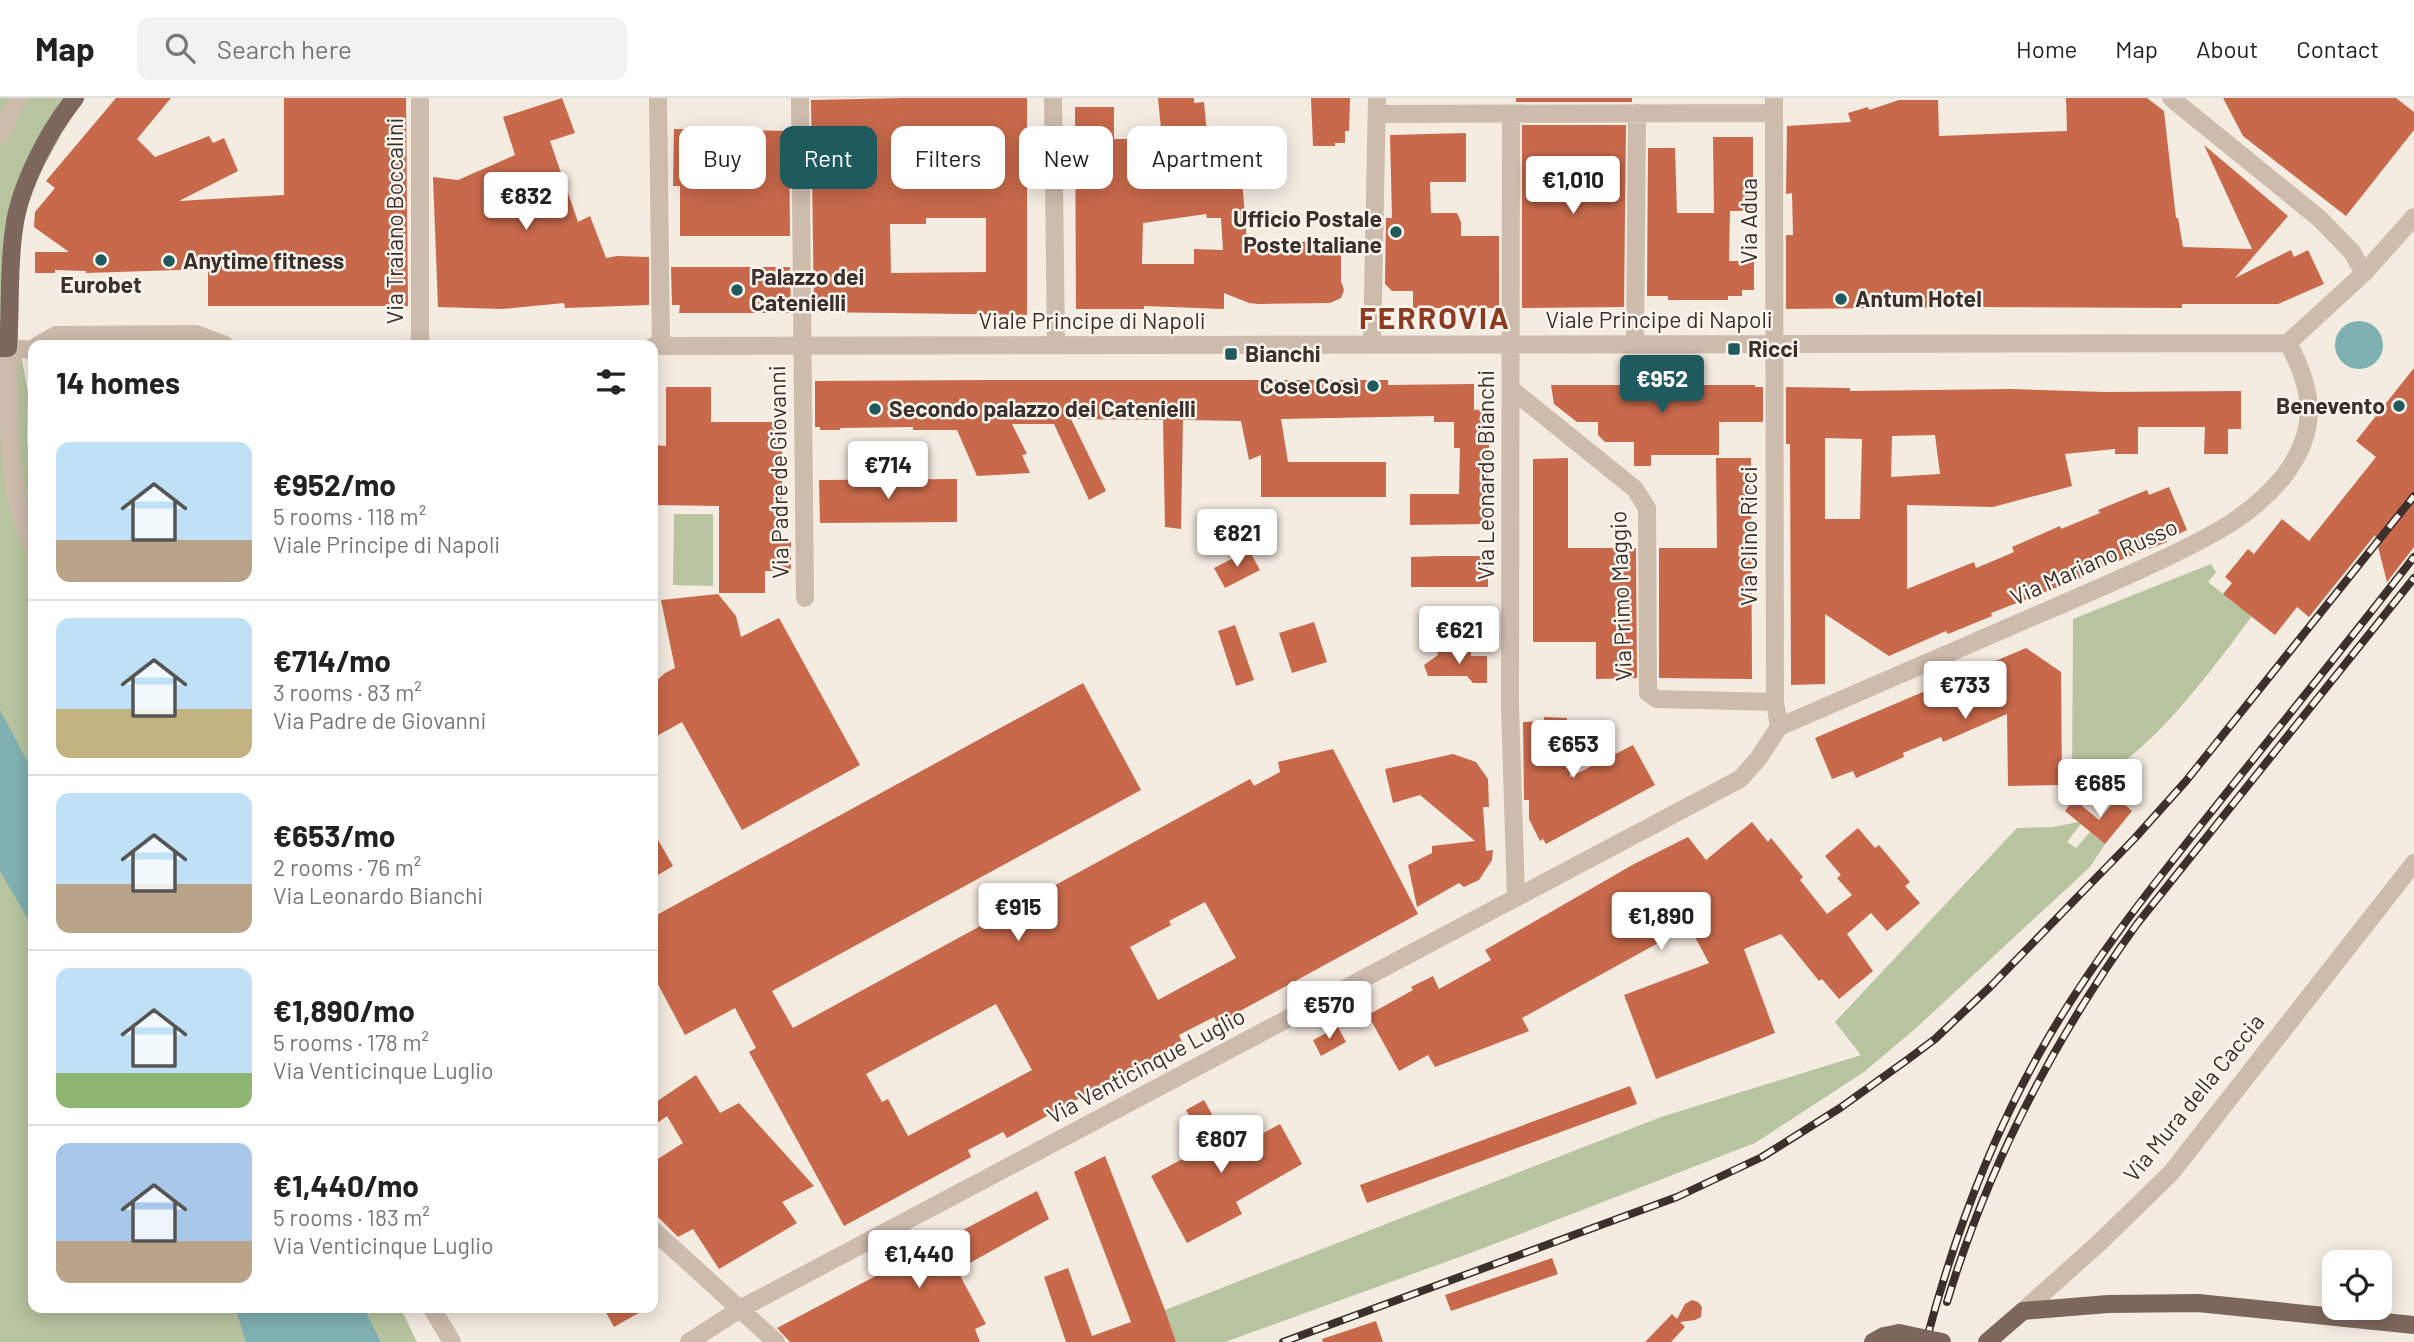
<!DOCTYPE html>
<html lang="en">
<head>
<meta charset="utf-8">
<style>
	body { margin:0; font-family:Barlow,sans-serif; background:#f2f2f2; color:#222; height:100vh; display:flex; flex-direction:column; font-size:26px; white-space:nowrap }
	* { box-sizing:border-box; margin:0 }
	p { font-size:23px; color:#767676 }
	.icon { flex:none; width:38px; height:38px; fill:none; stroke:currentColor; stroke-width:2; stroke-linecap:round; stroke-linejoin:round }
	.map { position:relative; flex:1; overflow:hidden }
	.details { position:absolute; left:28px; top:242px; width:630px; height:973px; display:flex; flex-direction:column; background:#fff; border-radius:14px; box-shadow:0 4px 18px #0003 }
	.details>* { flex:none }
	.banner { position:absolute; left:679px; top:28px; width:665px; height:63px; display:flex; gap:14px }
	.controls { position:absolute; left:2322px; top:1152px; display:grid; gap:14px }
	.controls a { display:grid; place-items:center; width:70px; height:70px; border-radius:14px; background:#fff; box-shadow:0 4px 18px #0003; font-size:35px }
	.price { position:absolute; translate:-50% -60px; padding:0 16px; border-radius:7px; background:#fff; color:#222; font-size:23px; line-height:46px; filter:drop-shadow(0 2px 4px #0008) }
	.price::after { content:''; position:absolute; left:50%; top:42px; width:21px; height:16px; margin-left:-10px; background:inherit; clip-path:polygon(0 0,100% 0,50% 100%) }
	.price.on { background:#1f5a5e; color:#fff }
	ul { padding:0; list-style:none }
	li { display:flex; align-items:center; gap:21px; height:175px; padding:0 28px }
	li+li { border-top:2px solid #e0e0e0 }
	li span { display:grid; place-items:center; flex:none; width:196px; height:140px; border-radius:14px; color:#555 }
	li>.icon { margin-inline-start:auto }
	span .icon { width:84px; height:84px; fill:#fffc; stroke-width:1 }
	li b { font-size:30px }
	h2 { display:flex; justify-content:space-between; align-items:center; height:84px; padding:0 28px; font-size:30px }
	.tag { padding:0 24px; border-radius:14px; background:#fff; box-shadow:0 4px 18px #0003; font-size:24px; line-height:63px }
	.tag.on { background:#1f5a5e; color:#fff }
	header { display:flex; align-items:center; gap:42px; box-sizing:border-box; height:98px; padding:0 35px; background:#fff; border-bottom:2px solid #e0e0e0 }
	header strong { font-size:33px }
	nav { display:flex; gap:38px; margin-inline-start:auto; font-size:24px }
	.search { width:490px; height:63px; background:#f2f2f2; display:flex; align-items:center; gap:18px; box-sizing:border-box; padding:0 24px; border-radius:14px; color:#767676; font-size:26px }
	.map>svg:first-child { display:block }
	.green { fill:#b8c4a0 }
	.water { fill:#7fb0b2 }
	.building { fill:#c8694b; fill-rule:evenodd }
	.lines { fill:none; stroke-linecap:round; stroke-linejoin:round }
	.minor { stroke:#cdbbac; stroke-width:18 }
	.major { stroke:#7d675c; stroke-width:18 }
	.rail-casing { stroke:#3b302b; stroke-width:8 }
	.rail { stroke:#fbf5ee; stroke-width:5; stroke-dasharray:16; stroke-linecap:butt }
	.major-bridge { stroke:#7d675c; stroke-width:18 }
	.poi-dot { fill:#1f5a5e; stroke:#fbf5ee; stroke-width:2.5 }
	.labels { text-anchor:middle; stroke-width:5; stroke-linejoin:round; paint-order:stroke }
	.poi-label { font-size:23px; font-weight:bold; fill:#3b302b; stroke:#fbf5ee; text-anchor:start }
	.street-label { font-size:23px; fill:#3b302b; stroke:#fbf5ee }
	.district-label { font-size:30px; font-weight:bold; letter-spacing:2px; fill:#8c3b22; stroke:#fbf5ee }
</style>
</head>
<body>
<header>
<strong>Map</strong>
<div class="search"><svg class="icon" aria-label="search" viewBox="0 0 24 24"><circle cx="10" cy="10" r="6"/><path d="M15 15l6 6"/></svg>Search here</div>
<nav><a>Home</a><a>Map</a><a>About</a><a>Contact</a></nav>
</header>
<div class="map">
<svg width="2414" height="1244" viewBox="0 0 2414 1244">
	<rect width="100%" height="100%" fill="#f4ebe1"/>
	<path class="green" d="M0,0H85L62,35L42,72L20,125L16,227L28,296L27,343L33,388V1209H400L417,1244H0Z
		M674,416H713V488L673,487Z
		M2211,466L2216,474L2208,484L2252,518C2213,570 2155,651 2097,681C2089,685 2080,687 2072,690L2073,521Z
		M2083,723L2067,744L2076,750L2090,734L2105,746L2090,769L1915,931L1864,974L1755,1045L1476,1153L1225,1244H1176L1165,1212L1661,1019L1861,957L1835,924L2017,730L2053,729Z"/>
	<path class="water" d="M2335 247a24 24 0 1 1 48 0a24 24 0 1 1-48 0Z
		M0,612L33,674V830L0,773Z
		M235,1209H363L381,1244H246Z"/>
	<path class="building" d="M116,0H171L137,41L155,59L209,38L213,45L224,40L238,73L179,103L284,97V0H406L408,208H208V171L86,175V173L55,172V175H35V154H69L34,129L35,114L55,90L46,83Z
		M562,0L575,35L550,43L578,124L590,118L606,160L617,158L649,159V207L565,210L564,205L502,211L438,209L433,79L458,82L515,57L503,19Z
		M905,0H1027V217L814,214L811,2ZM951,28H982V87L951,86ZM926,120H986V174L891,175L890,126H926Z
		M1158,0H1194V5L1204,4L1208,47L1236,44V49L1258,47L1259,49H1264L1266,79L1242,81L1247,145L1332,143L1341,152V183L1344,192L1341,200L1330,205L1259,206L1249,205L1224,195V211L1144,208V211H1076L1075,9H1114V41H1162ZM1206,116L1207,120H1221L1223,152L1194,151V166H1142L1143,125Z
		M1311,0H1350L1349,33H1345V45H1335V48H1313Z
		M1516,0H1632V4H1516Z
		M2066,0H2147L2164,13L2176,120H2178L2183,149L2252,151L2204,47L2288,118L2235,180L2291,152L2294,159L2308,152L2324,186L2278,206H2182V210L1979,209L1786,211V137H1793L1792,95L1786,96L1787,28L1851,24L1848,15L1868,9L1869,12L1899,2H1938L1939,38L2067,33Z
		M2223,0H2396L2414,14V32L2346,118L2243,38Z
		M1522,27H1626L1624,209L1522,210Z
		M674,31L789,33L790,138H680V88H673Z
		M1466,35V84H1430L1431,115H1457L1461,124V138H1499V210H1413V193H1392L1385,186L1386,120H1392L1390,37Z
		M1713,39H1753V113H1730L1729,163H1754V192H1742V198H1728V202H1668V198H1647L1648,50H1675L1677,115H1714Z
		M671,169H790L791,215H679L680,207H672Z
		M2414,270V449L2387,484L2375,437L2309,519L2297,509L2275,537L2223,496L2232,485L2225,479L2248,451L2254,456L2282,421L2309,443L2376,359L2356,343Z
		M990,282H1388V287L1474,286V312L1490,311L1487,426L1410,427V396H1459L1460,350H1454V324H1434V318L1281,321L1288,364H1386V399H1261V357L1249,362L1241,323L1183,322L1181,431L1165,429L1163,322L1071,321L1106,393L1089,402L1054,326H1012L1027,356L1022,357L1030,375L977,378L957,332H913V329L840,330V332H820V329H815V283Z
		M1551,287H1755V289H1763V324H1719V357H1651V368H1634V344H1605L1598,337V324H1577L1554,306Z
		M666,289H711V324H782V443H791V473H765V495H719V408L653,407V347L666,348Z
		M1786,289L1850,290V293L2011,291L2105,294L2241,293V331H2228V356H2204L2205,329H2138V356H2115V351L2065,356L2072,388L1993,409L1907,407V491L1974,464L1976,470L1993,463L2014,454L2012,449L2060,428L2061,431L2100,415L2098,412L2147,392L2149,397L2169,389L2187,432L2167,441V444L2080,478L2081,480L1991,515L1992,518L1948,536L1946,533L1889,558L1825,516V586L1791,587L1790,346H1786ZM1935,337L1940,376L1891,379L1892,338ZM1825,340L1862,341L1860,421H1825Z
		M1568,360V450H1636L1637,580L1596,581V544H1533V361Z
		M1716,360H1751L1752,581L1659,580V450H1717Z
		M957,381V424L820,425L819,382Z
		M1249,452L1260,472L1225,490L1214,470Z
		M1441,458H1488V489H1411V459Z
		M718,496L736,518L741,539L779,520L860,667L742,732L682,624L653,640V586L665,575L675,570L661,502Z
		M1314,524L1327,564L1292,575L1279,535Z
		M1235,527L1254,582L1236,588L1218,533Z
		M2026,550L2061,574L2062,687L2008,688L2007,616L1943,644L1941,639L1903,655L1904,659L1856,680L1853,673L1832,681L1815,640Z
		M1437,552L1471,553V558H1487V585H1473L1467,578H1428L1424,567L1438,557Z
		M1083,585L1141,692L772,893L793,930L1250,681L1254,688L1280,674L1278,664L1333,651L1418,816L1218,925L1214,919L1179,937L1182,944L1007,1040L1003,1034L968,1052L971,1059L844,1128L749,954L756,950L735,910L685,937L653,877V819ZM1205,804L1236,860L1158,902L1130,849L1171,827L1169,823ZM996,906L1032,972L908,1038L888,1001L882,1004L866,976Z
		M1544,619L1567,620V623L1572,624L1570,679L1633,647L1655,687L1546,746L1543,741L1540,743L1529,721V702H1524L1523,624L1544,623Z
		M1453,656L1476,664L1488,681L1489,709H1483L1486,753L1493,752L1492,762L1479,782L1464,789L1459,785L1417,809L1408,767L1432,755V748L1475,743L1420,697L1393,705L1385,671Z
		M2117,700L2132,713L2105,746L2065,713L2074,701L2099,722Z
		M1752,724L1768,744L1771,740L1803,779L1800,782L1827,816L1852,797L1837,780L1841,777L1825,758L1858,730L1875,750L1879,747L1910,784L1905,788L1920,805L1887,833L1871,815L1847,836L1873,873L1839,901L1822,881L1819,883L1781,836L1744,851L1775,935L1656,981L1624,897L1709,865L1689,828L1522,920L1529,933L1435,969L1428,957L1399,973L1368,917L1413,892L1411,889L1433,878L1439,891L1473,872L1491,862L1485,852L1634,766L1688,739L1706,762Z
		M653,733L673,768L653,780Z
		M1338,929L1346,944L1321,958L1313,942Z
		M696,977L720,1015L739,1005L814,1088L782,1104L797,1125L719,1171L693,1131L678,1139L653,1114V1064L683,1045L667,1018L653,1028V1006Z
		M1630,988L1637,1006L1367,1105L1360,1087Z
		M1204,1002L1232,1052L1280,1026L1302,1066L1236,1104L1242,1116L1187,1145L1151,1078L1206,1048L1186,1012Z
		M1105,1058L1165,1212L1176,1244H1066L1044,1179L1068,1170L1092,1238L1131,1224L1074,1074Z
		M1037,1093L1049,1121L957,1172L986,1226L975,1231L980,1244H790L777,1230Z
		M1552,1160L1558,1176L1451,1213L1445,1197Z
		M1692,1202L1698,1204L1702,1209L1701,1219L1695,1222L1680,1224L1685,1229L1671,1244H1645L1672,1216L1677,1221L1685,1206Z
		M603,1209H649L614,1229Z
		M1376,1223L1383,1244H1323L1322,1241Z"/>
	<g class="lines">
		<path class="minor" d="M658,0L661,248
			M800,0L805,500
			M1053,0L1056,247
			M1774,0L1775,604L1779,629
			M2171,0L2320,121L2352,154L2364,175
			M1377,16L1774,15
			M1511,16L1510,608L1516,800
			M0,38L18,0
			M2288,245L2364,175L2414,119
			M1635,246L1637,15
			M38,247L56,237L196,236L225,247
			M420,247V0
			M1372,247L1377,0
			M653,248L2288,245
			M33,252L8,250C10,314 4,391 33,449
			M1511,291L1635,391L1647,410L1648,595L1657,601L1775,604
			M1779,629C1865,592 1951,555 2037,517C2079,499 2121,481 2163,461C2209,439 2251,419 2284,378C2319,332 2314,293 2288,245
			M653,1132L776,1244
			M431,1209L452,1244
			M2023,1213L2099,1145L2171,1075L2414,765
			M689,1244L740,1211L1740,681L1758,661L1779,629"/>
		<path class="major" d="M0,250H8C11,211 8,170 14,131C19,89 48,33 75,0
			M1873,1244L1884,1238L1899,1235
			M1987,1244L2023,1213L2108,1206L2198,1205L2414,1227"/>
		<g class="rail-casing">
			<path id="rail" d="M1947,1204C1988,1068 2055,940 2137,826L2414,480
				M1283,1244L1677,1099L1762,1059L1840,1010L1907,962L1935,941L1990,889L2135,740L2186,683L2414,398
				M1926,1244C1952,1144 1989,1045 2040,954C2090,865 2153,787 2216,708C2282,625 2349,543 2414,459"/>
		</g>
		<use href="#rail" class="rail"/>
		<path class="major-bridge" d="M1899,1235L1942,1244"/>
	</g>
	<g class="poi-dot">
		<circle cx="1396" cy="134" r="7"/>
		<circle cx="101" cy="162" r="7"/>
		<circle cx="169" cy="163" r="7"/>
		<circle cx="737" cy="192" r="7"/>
		<circle cx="1841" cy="201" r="7"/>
		<rect x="1727" y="244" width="14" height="14" rx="3.5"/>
		<rect x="1224" y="249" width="14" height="14" rx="3.5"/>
		<circle cx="1373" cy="288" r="7"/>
		<circle cx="2399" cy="308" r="7"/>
		<circle cx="875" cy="311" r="7"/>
	</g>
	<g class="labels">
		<g class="poi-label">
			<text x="1382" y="129" text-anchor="end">Ufficio Postale<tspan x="1382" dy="26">Poste Italiane</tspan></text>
			<text x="183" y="171">Anytime fitness</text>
			<text x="751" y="187">Palazzo dei<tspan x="751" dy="26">Catenielli</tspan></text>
			<text x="101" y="195" text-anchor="middle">Eurobet</text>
			<text x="1855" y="209">Antum Hotel</text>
			<text x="1748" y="259">Ricci</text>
			<text x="1245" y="264">Bianchi</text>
			<text x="1359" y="296" text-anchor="end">Cose Così</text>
			<text x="2385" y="316" text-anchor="end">Benevento</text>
			<text x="889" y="319">Secondo palazzo dei Catenielli</text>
		</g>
		<g class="street-label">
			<text transform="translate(395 123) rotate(-90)" y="8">Via Traiano Boccalini</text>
			<text transform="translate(1749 123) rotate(-90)" y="8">Via Adua</text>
			<text x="1659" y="230">Viale Principe di Napoli</text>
			<text x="1092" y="231">Viale Principe di Napoli</text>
			<text transform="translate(779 374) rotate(-91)" y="8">Via Padre de Giovanni</text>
			<text transform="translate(1486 377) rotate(-90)" y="8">Via Leonardo Bianchi</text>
			<text transform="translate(1749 438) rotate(-90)" y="8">Via Clino Ricci</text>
			<text transform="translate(2094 464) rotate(-24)" y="8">Via Mariano Russo</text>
			<text transform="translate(1621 498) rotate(-92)" y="8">Via Primo Maggio</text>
			<text transform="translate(1146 968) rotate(-28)" y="8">Via Venticinque Luglio</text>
			<text transform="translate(2194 1000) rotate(-51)" y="8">Via Mura della Caccia</text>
		</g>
		<g class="district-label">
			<text x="1435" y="231">FERROVIA</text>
		</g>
	</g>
</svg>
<div class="controls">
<a><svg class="icon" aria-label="locate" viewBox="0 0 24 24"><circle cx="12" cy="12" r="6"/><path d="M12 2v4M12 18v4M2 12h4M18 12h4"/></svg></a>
</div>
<b class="price" style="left:1573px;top:118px">€1,010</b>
<b class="price" style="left:526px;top:134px">€832</b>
<b class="price on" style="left:1662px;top:317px">€952</b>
<b class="price" style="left:888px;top:403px">€714</b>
<b class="price" style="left:1237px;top:471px">€821</b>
<b class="price" style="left:1459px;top:568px">€621</b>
<b class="price" style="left:1965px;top:623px">€733</b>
<b class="price" style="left:1573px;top:682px">€653</b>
<b class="price" style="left:2100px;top:721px">€685</b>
<b class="price" style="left:1018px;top:845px">€915</b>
<b class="price" style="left:1661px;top:854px">€1,890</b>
<b class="price" style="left:1329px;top:943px">€570</b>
<b class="price" style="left:1221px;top:1077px">€807</b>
<b class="price" style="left:919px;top:1192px">€1,440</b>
<div class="banner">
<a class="tag">Buy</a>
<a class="tag on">Rent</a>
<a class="tag">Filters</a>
<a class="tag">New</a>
<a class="tag">Apartment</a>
</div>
<section class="details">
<h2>14 homes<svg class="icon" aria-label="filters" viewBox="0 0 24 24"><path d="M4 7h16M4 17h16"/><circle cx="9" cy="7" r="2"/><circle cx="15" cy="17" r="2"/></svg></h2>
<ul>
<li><span style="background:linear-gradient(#bfe0f5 70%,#b9a48a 0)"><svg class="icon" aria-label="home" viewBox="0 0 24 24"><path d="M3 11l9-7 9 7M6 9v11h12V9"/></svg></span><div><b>€952/mo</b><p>5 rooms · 118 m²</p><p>Viale Principe di Napoli</p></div></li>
<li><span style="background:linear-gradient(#bfe0f5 65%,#c2b280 0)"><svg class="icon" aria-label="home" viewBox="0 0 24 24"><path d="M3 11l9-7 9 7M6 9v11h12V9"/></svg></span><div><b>€714/mo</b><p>3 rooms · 83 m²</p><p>Via Padre de Giovanni</p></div></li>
<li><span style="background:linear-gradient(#bfe0f5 65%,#b9a48a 0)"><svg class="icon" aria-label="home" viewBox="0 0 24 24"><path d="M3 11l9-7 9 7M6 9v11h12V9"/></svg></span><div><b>€653/mo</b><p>2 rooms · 76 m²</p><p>Via Leonardo Bianchi</p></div></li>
<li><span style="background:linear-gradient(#bfe0f5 75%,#8fb573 0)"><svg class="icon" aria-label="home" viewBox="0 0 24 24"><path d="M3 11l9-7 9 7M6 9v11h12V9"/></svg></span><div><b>€1,890/mo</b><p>5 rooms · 178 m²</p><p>Via Venticinque Luglio</p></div></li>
<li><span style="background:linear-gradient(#a9c7e8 70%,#b9a48a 0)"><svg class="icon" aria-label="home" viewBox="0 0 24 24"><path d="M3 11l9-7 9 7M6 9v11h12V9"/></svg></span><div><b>€1,440/mo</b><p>5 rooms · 183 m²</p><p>Via Venticinque Luglio</p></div></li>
</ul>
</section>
</div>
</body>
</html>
